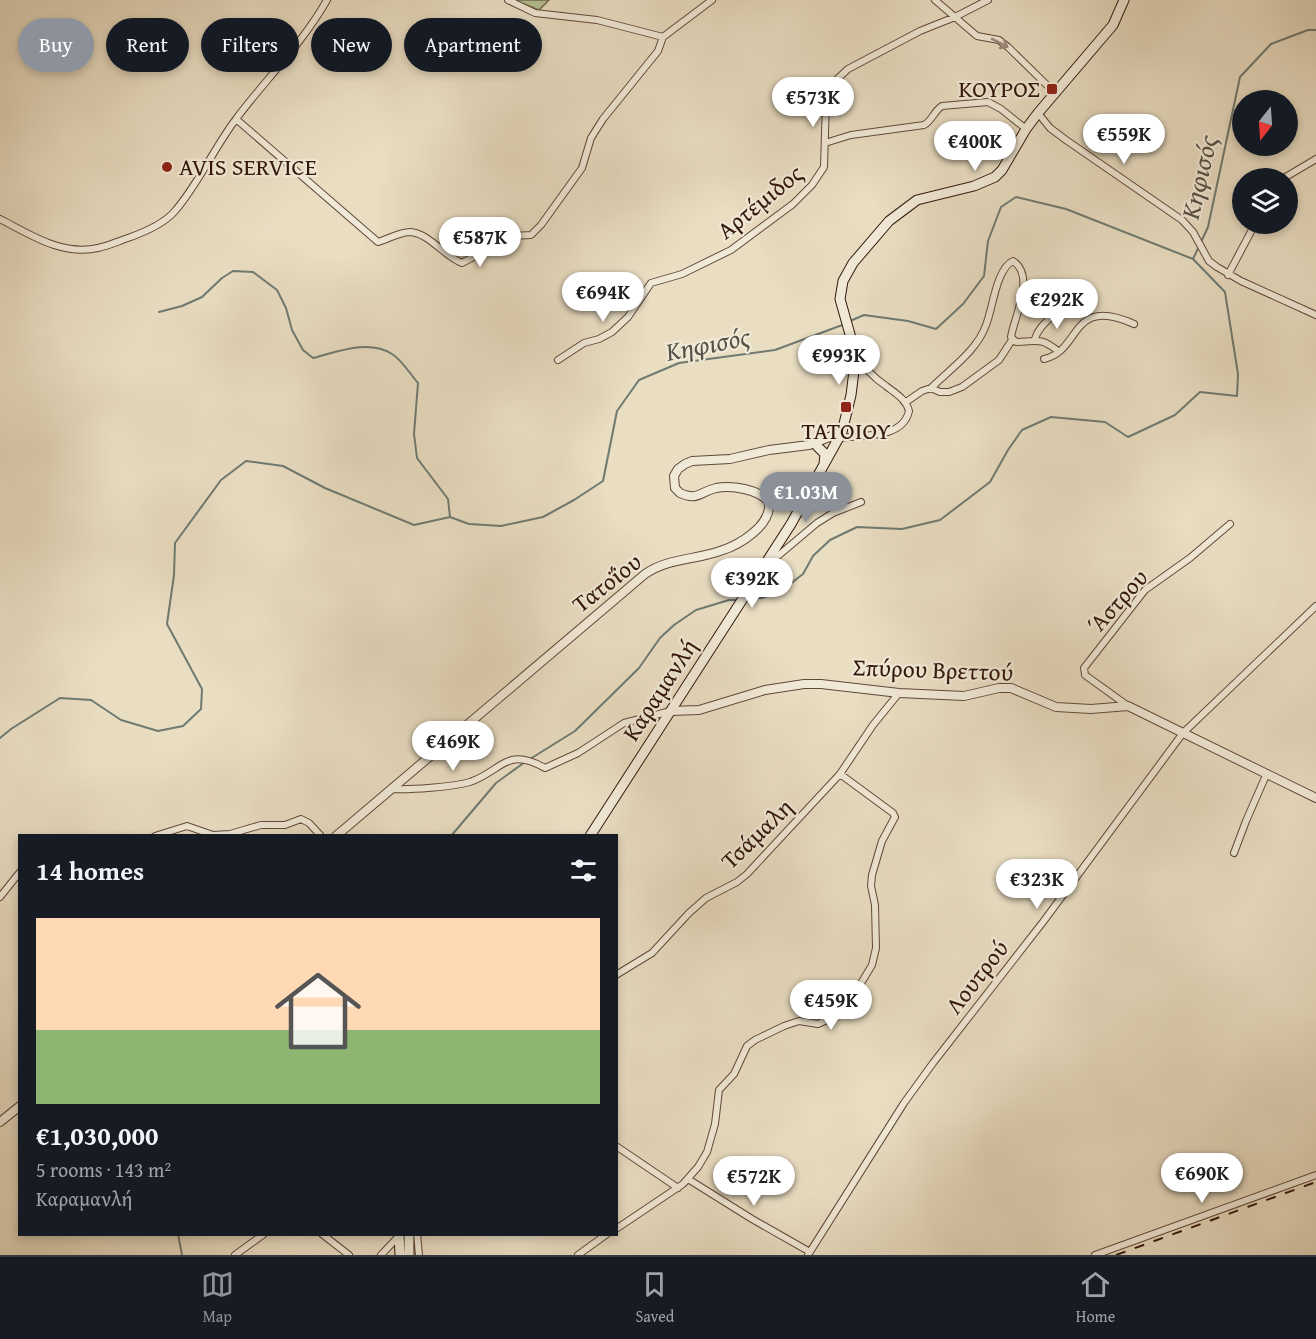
<!DOCTYPE html>
<html lang="en">
<head>
<meta charset="utf-8">
<style>
	body { margin:0; font-family:"Gentium Book Plus",serif; background:#20242c; color:#f1f3f6; height:100vh; display:flex; flex-direction:column; font-size:22px; white-space:nowrap }
	* { box-sizing:border-box; margin:0 }
	p { font-size:20px; color:#9ea1a6 }
	.icon { flex:none; width:33px; height:33px; fill:none; stroke:currentColor; stroke-width:2; stroke-linecap:round; stroke-linejoin:round }
	.map { position:relative; flex:1; overflow:hidden }
	.side { position:absolute; left:18px; top:834px; width:600px; height:402px; display:flex; flex-direction:column; background:#171b24; border-radius:0px; box-shadow:0 3px 9px #0003 }
	.side>* { flex:none }
	.hud { position:absolute; left:18px; top:18px; width:600px; height:54px; display:flex; gap:12px }
	.needle { width:39px; rotate:197deg }
	.controls { position:absolute; left:1232px; top:90px; display:grid; gap:12px }
	.controls a { display:grid; place-items:center; width:66px; height:66px; border-radius:50%; background:#171b24; box-shadow:0 3px 9px #0003; font-size:30px }
	.price { position:absolute; translate:-50% -51px; padding:0 14px; border-radius:21px; background:#fff; color:#222; font-size:20px; line-height:39px; filter:drop-shadow(0 2px 3px #0008) }
	.price::after { content:''; position:absolute; left:50%; top:36px; width:18px; height:14px; margin-left:-9px; background:inherit; clip-path:polygon(0 0,100% 0,50% 100%) }
	.price.selected { background:#8c9099; color:#fff }
	ul { padding:0; list-style:none }
	li { display:grid; align-content:center; gap:12px; height:318px; padding:0 18px }
	li+li { border-top:2px solid #363941 }
	li span { display:grid; place-items:center; height:186px; border-radius:0px; color:#555 }
	li>.icon { margin-inline-start:auto }
	span .icon { width:108px; height:108px; fill:#fffc; stroke-width:1 }
	li b { font-size:26px }
	h2 { display:flex; justify-content:space-between; align-items:center; height:72px; padding:0 18px; font-size:26px }
	.tag { padding:0 21px; border-radius:27px; background:#171b24; box-shadow:0 3px 9px #0003; font-size:21px; line-height:54px }
	.tag.selected { background:#8c9099; color:#fff }
	.tab-bar { display:flex; justify-content:space-around; align-items:center; height:84px; border-top:2px solid #363941; background:#171b24; font-size:16px; color:#9ea1a6 }
	.tab-bar a { display:grid; justify-items:center; gap:3px }
	.tab-bar .selected { color:#8c9099 }
	.map>svg:first-child { display:block }
	.green { fill:#b5c194; stroke:#746c50; stroke-width:1.5 }
	.lines { fill:none; stroke-linecap:round; stroke-linejoin:round }
	.stream { stroke:#6f7a71; stroke-width:2 }
	.minor-casing { stroke:#60483a; stroke-width:8 }
	.tertiary-casing { stroke:#60483a; stroke-width:10 }
	.secondary-casing { stroke:#33170c; stroke-width:11 }
	.minor { stroke:#f1e9d7; stroke-width:6 }
	.tertiary { stroke:#f1e9d7; stroke-width:8 }
	.secondary { stroke:#f1e9d7; stroke-width:9 }
	.rail { stroke:#33170c; stroke-width:2; stroke-dasharray:10 10; stroke-linecap:butt }
	.oneway { stroke:#9c8a7c }
	.poi-dot { fill:#8f2418; stroke:#f1e9d7; stroke-width:2 }
	.labels { text-anchor:middle; stroke-width:4.5; stroke-linejoin:round; paint-order:stroke }
	.poi-label { font-size:24px; fill:#33170c; stroke:#f1e9d7; text-anchor:end }
	.street-label { font-size:24px; fill:#33170c; stroke:#f1e9d7 }
	.water-label { font-size:26px; font-style:italic; fill:#565147; stroke:#f1e9d7 }
</style>
</head>
<body>
<div class="map">
<svg width="1316" height="1255" viewBox="0 0 1316 1255">
	<rect width="100%" height="100%" fill="#e9ddc2"/>
	<filter id="stains"><feTurbulence type="fractalNoise" baseFrequency=".00333" numOctaves="4"/><feColorMatrix values="0 0 0 0 .2 0 0 0 0 .09 0 0 0 0 .02 0 0 0 .5 -.17"/></filter>
	<radialGradient id="worn" r=".72"><stop offset=".6" stop-color="#630" stop-opacity="0"/><stop offset="1" stop-color="#630" stop-opacity=".3"/></radialGradient>
	<path class="green" d="M514,0H549L539,10Z"/>
	<g class="lines">
		<path class="stream" d="M159,312L182,306L202,297L222,278L233,271L253,272L277,290L286,308L292,330L303,350L313,358C337,352 369,339 392,354C402,360 410,374 418,383L414,434L417,458L448,499L450,517
			M850,321L864,315L908,321L936,329L963,304L984,276L988,241L1001,207L1016,197L1066,209L1193,259L1208,227L1240,77L1271,44L1308,30H1316
			M746,599L762,598L781,591L803,574L813,556L830,540L857,527L902,529L940,520L990,482L1008,450L1022,430L1051,417L1105,422L1128,437L1175,415L1200,392L1237,396L1238,374L1225,292L1193,259
			M0,738L11,729L60,698L91,700L121,720L158,731L183,726L201,709L202,689L167,624L174,575L175,543L221,480L246,461L283,466L325,488L414,525L450,517L469,524L501,526L543,517L574,500L603,481L617,411L639,380L679,363L775,350L845,324
			M530,759L575,731L639,668L660,638L674,625L696,610L729,600H740
			M451,836L496,783L525,762
			M178,1234L182,1255"/>
		<g class="minor-casing">
			<path id="minor" d="M508,0L535,13L597,20L663,37
				M935,0L977,36L999,40L1008,47L1055,93
				M663,37L712,0
				M1038,113L1050,128L1066,140L1182,220L1193,232L1209,261L1217,267L1241,281L1316,315
				M236,119L378,242C388,239 400,232 410,232C429,233 444,256 462,263L513,236L531,235L541,225L582,168L591,138L603,119L658,51L663,37
				M825,143L851,135L924,125C932,121 934,111 942,106L988,102L1001,109L1026,129
				M1284,178L1316,159
				M0,219C31,235 62,256 98,248C108,246 119,241 128,238C145,232 164,224 175,211C199,183 214,148 236,119C266,79 302,44 327,0
				M1228,275L1255,224
				M1035,339C1038,327 1050,319 1058,310
				M1044,359C1082,351 1069,295 1134,324
				M558,360L584,343L599,339L612,332L628,317L651,283L682,274L731,250L793,204L812,185L824,167L826,100L833,83L848,69L920,31L955,17L988,0
				M931,388L940,392H949L962,387L999,360L1012,340
				M906,402L922,391L931,388C950,369 977,351 986,325C993,308 996,269 1013,261C1036,276 1014,317 1011,337L1016,342C1037,342 1039,336 1058,351
				M839,438C862,435 903,439 909,411C906,399 895,393 886,386C874,378 863,366 856,354
				M766,566L817,523L833,513L861,502
				M1128,706L1085,675L1084,668L1145,590L1190,558L1230,524
				M392,789C410,790 452,787 470,782C502,771 506,746 545,768L578,753L624,723L671,711
				M155,836L187,826L213,835L230,834L261,825H285L301,819L309,823L321,836
				M1234,853L1246,821L1267,773
				M0,897L20,872
				M616,975L652,953L689,913L706,898L737,882L747,874L840,774L873,725L899,693
				M616,1146L678,1188
				M688,1179L752,1219L810,1252
				M616,1229L683,1184L698,1167L707,1152L715,1124L719,1090L734,1074L747,1046L755,1040L784,1026L799,1021L818,1024L829,1019L844,1007L860,985L872,965L876,948L875,905L871,886L872,875L882,841L895,817L893,813L840,774
				M322,1234L349,1255
				M417,1234L419,1255
				M235,1255L264,1234
				M381,1255L398,1237
				M578,1255L607,1234
				M808,1255L904,1103L933,1063L1043,922L1183,733L1316,606
				M1095,1255L1316,1175"/>
		</g>
		<g class="tertiary-casing">
			<path id="tertiary" d="M671,711L699,710L765,690L804,684H821L899,693L964,696L999,688H1011L1056,707L1091,709L1128,706L1316,798
				M336,836L645,574C668,558 695,560 720,551C740,545 772,525 769,502C758,489 732,485 716,488C699,492 698,501 680,493L675,488L674,476L678,469L685,464L692,461L730,459L769,450L809,445L842,432
				M0,1122L20,1106"/>
		</g>
		<g class="secondary-casing">
			<path id="secondary" d="M817,446L825,454L824,464
				M590,836L791,524L842,432L851,395L855,363V352L840,299L843,281L853,263L889,221L917,200L974,186L995,177L1002,170L1026,129L1038,113L1113,25L1124,0
				M399,1234L400,1255
				M409,1234V1255"/>
		</g>
		<use href="#minor" class="minor"/>
		<use href="#tertiary" class="tertiary"/>
		<use href="#secondary" class="secondary"/>
		<path class="rail" d="M1116,1255L1316,1182"/>
	</g>
	<defs><path id="oneway-shaft" d="M-6 0H5M1.5-3L5.5 0L1.5 3" fill="none" stroke-width="1.6" stroke-linecap="round" stroke-linejoin="round" transform="scale(1.5)"/></defs>
	<use class="oneway" href="#oneway-shaft" transform="translate(1000 43) rotate(27)"/>
	<g class="poi-dot">
		<rect x="1046" y="83" width="12" height="12" rx="3"/>
		<circle cx="167" cy="167" r="6"/>
		<rect x="840" y="401" width="12" height="12" rx="3"/>
	</g>
	<g class="labels">
		<g class="poi-label">
			<text x="1040" y="97">ΚΟΥΡΟΣ</text>
			<text x="179" y="175" text-anchor="start">AVIS SERVICE</text>
			<text x="846" y="439" text-anchor="middle">ΤΑΤΟΙΟΥ</text>
		</g>
		<g class="street-label">
			<text transform="translate(760 202) rotate(-39)" y="8">Αρτέμιδος</text>
			<text transform="translate(607 583) rotate(-38)" y="8">Τατοΐου</text>
			<text transform="translate(1118 601) rotate(-48)" y="8">Άστρου</text>
			<text transform="translate(933 670) rotate(2)" y="8">Σπύρου Βρεττού</text>
			<text transform="translate(660 690) rotate(-57)" y="8">Καραμανλή</text>
			<text transform="translate(757 834) rotate(-44)" y="8">Τσάμαλη</text>
			<text transform="translate(977 977) rotate(-52)" y="8">Λουτρού</text>
		</g>
		<g class="water-label">
			<text transform="translate(1199 177) rotate(-77)" y="9">Κηφισός</text>
			<text transform="translate(708 344) rotate(-11)" y="9">Κηφισός</text>
		</g>
	</g>
	<rect width="100%" height="100%" filter="url(#stains)"/>
	<rect width="100%" height="100%" fill="url(#worn)"/>
</svg>
<div class="controls">
<a><svg class="needle" viewBox="-14 -14 28 28"><path d="M0-13l5 13h-10z" fill="#e53935"/><path d="M0 13l5-13h-10z" fill="#9ea1a6"/></svg></a>
<a><svg class="icon" aria-label="layers" viewBox="0 0 24 24"><path d="M12 4l9 5-9 5-9-5zM3 14l9 5 9-5"/></svg></a>
</div>
<b class="price" style="left:813px;top:128px">€573K</b>
<b class="price" style="left:1124px;top:165px">€559K</b>
<b class="price" style="left:975px;top:172px">€400K</b>
<b class="price" style="left:480px;top:268px">€587K</b>
<b class="price" style="left:603px;top:323px">€694K</b>
<b class="price" style="left:1057px;top:330px">€292K</b>
<b class="price" style="left:839px;top:386px">€993K</b>
<b class="price selected" style="left:806px;top:523px">€1.03M</b>
<b class="price" style="left:752px;top:609px">€392K</b>
<b class="price" style="left:453px;top:772px">€469K</b>
<b class="price" style="left:1037px;top:910px">€323K</b>
<b class="price" style="left:831px;top:1031px">€459K</b>
<b class="price" style="left:1202px;top:1204px">€690K</b>
<b class="price" style="left:754px;top:1207px">€572K</b>
<div class="hud">
<a class="tag selected">Buy</a>
<a class="tag">Rent</a>
<a class="tag">Filters</a>
<a class="tag">New</a>
<a class="tag">Apartment</a>
</div>
<section class="side">
<h2>14 homes<svg class="icon" aria-label="filters" viewBox="0 0 24 24"><path d="M4 7h16M4 17h16"/><circle cx="9" cy="7" r="2"/><circle cx="15" cy="17" r="2"/></svg></h2>
<ul>
<li><span style="background:linear-gradient(#ffd9b3 60%,#8fb573 0)"><svg class="icon" aria-label="home" viewBox="0 0 24 24"><path d="M3 11l9-7 9 7M6 9v11h12V9"/></svg></span><div><b>€1,030,000</b><p>5 rooms · 143 m²</p><p>Καραμανλή</p></div></li>
</ul>
</section>
</div>
<nav class="tab-bar">
<a class="selected"><svg class="icon" aria-label="map" viewBox="0 0 24 24"><path d="M3 6l6-2 6 2 6-2v14l-6 2-6-2-6 2zM9 4v14M15 6v14"/></svg>Map</a>
<a><svg class="icon" aria-label="saved" viewBox="0 0 24 24"><path d="M7 4h10v16l-5-4-5 4z"/></svg>Saved</a>
<a><svg class="icon" aria-label="home" viewBox="0 0 24 24"><path d="M3 11l9-7 9 7M6 9v11h12V9"/></svg>Home</a>
</nav>
</body>
</html>
